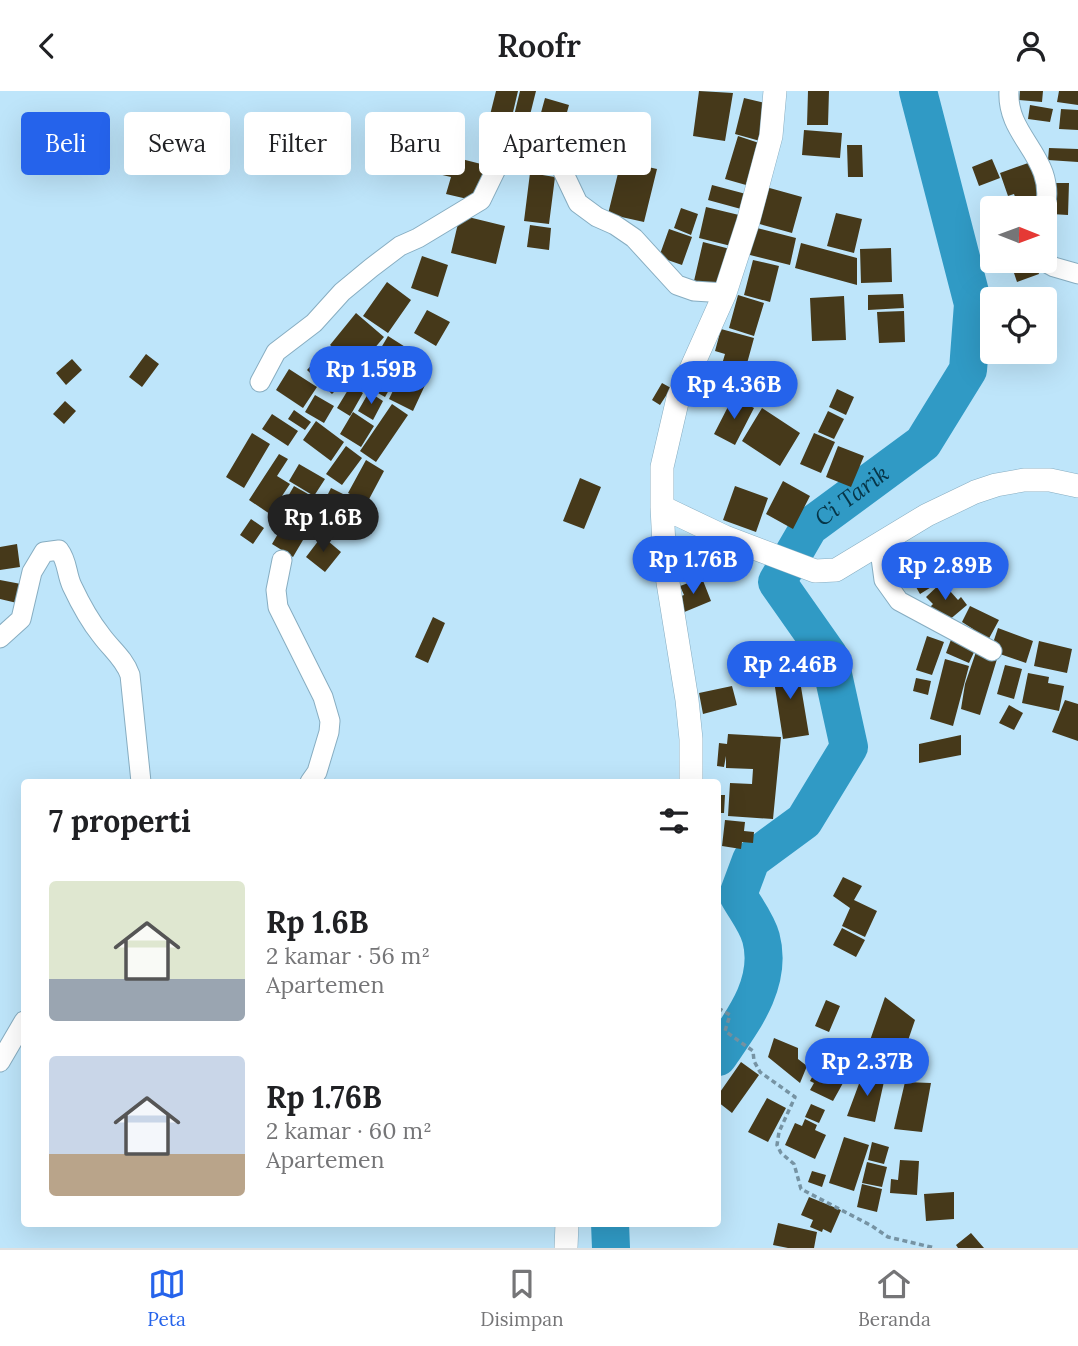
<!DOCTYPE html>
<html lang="id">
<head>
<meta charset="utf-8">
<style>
	body { margin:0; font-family:Lora,serif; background:#f2f2f2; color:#202124; height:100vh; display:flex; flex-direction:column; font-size:26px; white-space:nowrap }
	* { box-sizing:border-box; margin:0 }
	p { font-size:23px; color:#757577 }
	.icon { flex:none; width:38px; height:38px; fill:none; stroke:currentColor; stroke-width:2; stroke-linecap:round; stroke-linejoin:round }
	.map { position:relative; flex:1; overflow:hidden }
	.panel { position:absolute; left:21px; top:688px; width:700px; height:448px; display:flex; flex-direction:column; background:#fff; border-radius:7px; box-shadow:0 7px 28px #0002 }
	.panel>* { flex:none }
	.guide { position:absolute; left:21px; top:21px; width:700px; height:63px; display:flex; gap:14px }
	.needle { width:46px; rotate:91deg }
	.fabs { position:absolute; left:980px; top:105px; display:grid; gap:14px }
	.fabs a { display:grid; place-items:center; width:77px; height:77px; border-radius:7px; background:#fff; box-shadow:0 7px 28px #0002; font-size:35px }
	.price { position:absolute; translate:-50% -60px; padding:0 16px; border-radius:24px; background:#2563eb; color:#fff; font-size:23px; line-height:46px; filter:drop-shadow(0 2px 4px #0008) }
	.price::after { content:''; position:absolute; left:50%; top:42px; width:21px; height:16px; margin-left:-10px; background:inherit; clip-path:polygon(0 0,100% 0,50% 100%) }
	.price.active { background:#222; color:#fff }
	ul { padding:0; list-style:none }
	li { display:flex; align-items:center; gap:21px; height:175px; padding:0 28px }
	li span { display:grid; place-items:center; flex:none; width:196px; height:140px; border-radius:7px; color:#555 }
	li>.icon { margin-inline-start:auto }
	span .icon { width:84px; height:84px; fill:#fffc; stroke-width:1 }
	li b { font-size:30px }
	h2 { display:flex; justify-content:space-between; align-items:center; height:84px; padding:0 28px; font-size:30px }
	.pill { padding:0 24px; border-radius:7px; background:#fff; box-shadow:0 7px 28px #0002; font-size:24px; line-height:63px }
	.pill.active { background:#2563eb; color:#fff }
	header { display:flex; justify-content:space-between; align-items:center; height:91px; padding:0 28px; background:#fff; font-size:32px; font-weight:600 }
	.tab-bar { display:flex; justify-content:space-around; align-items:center; height:98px; border-top:2px solid #e0e0e0; background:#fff; font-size:19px; color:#757577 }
	.tab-bar a { display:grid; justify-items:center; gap:4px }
	.tab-bar .active { color:#2563eb }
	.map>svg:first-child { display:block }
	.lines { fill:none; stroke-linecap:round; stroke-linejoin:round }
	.river { stroke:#309ac5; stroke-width:38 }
	.building { fill:#46391a }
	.minor-casing { stroke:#87adc1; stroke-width:21 }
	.tertiary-casing { stroke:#87adc1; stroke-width:24 }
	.path { stroke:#7693a3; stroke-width:3.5; stroke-dasharray:5 3.5; stroke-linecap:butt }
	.minor { stroke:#fff; stroke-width:19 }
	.tertiary { stroke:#fff; stroke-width:23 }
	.labels { text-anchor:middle; stroke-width:7; stroke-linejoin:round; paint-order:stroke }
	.water-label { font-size:23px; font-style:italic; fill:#063547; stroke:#fff }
</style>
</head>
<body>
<header><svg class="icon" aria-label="back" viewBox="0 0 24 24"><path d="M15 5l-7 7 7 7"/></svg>Roofr<svg class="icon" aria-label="person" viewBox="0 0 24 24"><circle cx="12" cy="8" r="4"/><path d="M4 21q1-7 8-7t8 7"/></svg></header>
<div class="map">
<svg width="1078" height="1157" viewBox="0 0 1078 1157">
	<rect width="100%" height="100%" fill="#bee5fa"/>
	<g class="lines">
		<g class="river">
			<path id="s1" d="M718,966C742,931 773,892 761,847C757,832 745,817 738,804L751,769L804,730L849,656L829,565L777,491L809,436L923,352L968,279L973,213L918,0"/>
			<path d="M610,1132L611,1157"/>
		</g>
	</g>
	<path class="building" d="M496,0H518L510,34L489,28Z
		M520,0H536L525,44L510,41Z
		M699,0L733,2L725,50L693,45Z
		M808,0H829L828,34H807Z
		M1020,0H1043L1042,11L1019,9Z
		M1059,0H1078V14L1057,11Z
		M545,7L569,14L557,57L533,51Z
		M744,7L769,13L760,50L735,43Z
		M1030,14L1053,18L1050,31L1028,28Z
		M1061,18L1078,19V39L1059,38Z
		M605,22L626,27L618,61L596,56Z
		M804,39L842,42L840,67L802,64Z
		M738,45L759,52L746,94L725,88Z
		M847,54H862L863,86H848Z
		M1049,57L1078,58V71L1048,69Z
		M426,59L485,74L476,110L446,103L451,86L421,79Z
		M992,68L1000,87L979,95L972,76Z
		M621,70L657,78L644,131L608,123Z
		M1031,71L1045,111L1027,117H1019L1014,103L1008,105L1000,82Z
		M530,82L555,86L549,133L524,130Z
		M1053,92H1069L1068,124L1051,123Z
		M712,94L746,103L741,118L708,109Z
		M766,96L802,106L792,142L756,132Z
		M706,116L739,124L731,155L699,147Z
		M681,117L698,123L691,144L674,137Z
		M836,122L862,128L854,162L827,155Z
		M460,124L505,135L496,173L451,162Z
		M530,134L551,137L549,159L527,156Z
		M753,136L796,147L790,174L746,163Z
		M669,138L692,146L682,174L659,166Z
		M703,151L730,158L721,197L694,190Z
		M801,152L857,167V194L795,177Z
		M891,157L892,191L861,192L860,158Z
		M422,165L448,174L438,206L411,197Z
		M753,169L779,175L770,211L744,204Z
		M1010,170H1035L1039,183L1017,191Z
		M387,191L411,209L388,242L363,225Z
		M1014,198L1032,199V208H1013Z
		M903,203L904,217L868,219V204Z
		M738,204L764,212L754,245L729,237Z
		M844,205L846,249L812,250L810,207Z
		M427,219L450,231L436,255L414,242Z
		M904,220L905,251L879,252L877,221Z
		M356,222L384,246L357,278L330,254Z
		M721,238L754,247L743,287L720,280L725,263L715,260Z
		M388,245L410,259L400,275L378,262Z
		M328,256L354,281L332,303L307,279Z
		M415,260L429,269L420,284L406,275Z
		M146,263L159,273L142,296L129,286Z
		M378,264L401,278L385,306L362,293Z
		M72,268L82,279L66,294L56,282Z
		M289,278L317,296L303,317L276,299Z
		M402,281L426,292L413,320L389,308Z
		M662,292L671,297L660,314L652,309Z
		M351,294L363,302L350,325L337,317Z
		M837,298L854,306L846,324L829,316Z
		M369,301L383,310L373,329L358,320Z
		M315,304L334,315L324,332L305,321Z
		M733,306L754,317L735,354L714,343Z
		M65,310L76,320L64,333L53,323Z
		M392,313L408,324L376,371L360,360Z
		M762,317L800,342L780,375L742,350Z
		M294,319L311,331L305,339L288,328Z
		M828,320L844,328L834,348L818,341Z
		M353,321L374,335L361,356L340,343Z
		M272,323L298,340L288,355L262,338Z
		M316,330L344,351L331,370L303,349Z
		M252,342L270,353L244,397L226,386Z
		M814,342L835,351L821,382L800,373Z
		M346,355L362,367L342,394L326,383Z
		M838,355L864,365L851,396L826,386Z
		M279,363L288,368L277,385L290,393L270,423L249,409Z
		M366,369L384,380L367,412L348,402Z
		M299,373L325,388L314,405L289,390Z
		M580,387L601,396L584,438L563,430Z
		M783,390L810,405L793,438L766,423Z
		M294,395L315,407L297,438L276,426Z
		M735,395L768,407L756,441L723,429Z
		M331,397L367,415L356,437L320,419Z
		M251,428L264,437L253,453L240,444Z
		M282,436L303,449L293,466L272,453Z
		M322,445L341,461L325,481L306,466Z
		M17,453L20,476L0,479V456Z
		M928,469L941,490L920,503L908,482Z
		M702,487L711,510L682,522L676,507L684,504L680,495Z
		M0,489L21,493L17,512L0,508Z
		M942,491L958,509L961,506L967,514L948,530L939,521L937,523L930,516L933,513L926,506Z
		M970,515L999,529L986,553L970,545L973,538L962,531Z
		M433,526L445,532L428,572L415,566Z
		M998,537L1033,550L1026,572L997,562L993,552Z
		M927,545L944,551L932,584L916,579Z
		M952,546L976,557L969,572L946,562Z
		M1039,550L1072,558L1067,582L1034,575Z
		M976,561L997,568L980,624L961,618L965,593Z
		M945,568L969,575L953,635L930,628Z
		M797,572L809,644L783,648L772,577Z
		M1005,574L1022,578L1014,608L997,603Z
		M1028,582L1049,586L1048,592L1064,595L1059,620L1022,612Z
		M916,587L931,590L928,604L913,600Z
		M732,595L737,614L703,623L699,602Z
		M1065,609L1078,613V650L1052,641Z
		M1009,614L1023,622L1014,639L999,632Z
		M728,643L781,646L773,728L728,725L730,692L752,693L753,678L726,677V665L724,676L717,675L719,652L727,653Z
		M961,644V664L919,672V653Z
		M718,704H725L724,722H718Z
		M725,729L745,731L744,740L754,741L753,752L742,751L741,758L722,755Z
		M843,786L862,795L854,809L877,820L865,846L842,835L850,817L833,805Z
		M842,837L865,849L856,866L833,854Z
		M885,906L915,929L900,973L866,961Z
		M826,909L840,915L829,941L815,935Z
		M774,947L798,957V968L807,975L800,992L768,966Z
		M741,971L759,984L732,1022L718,1011V1004Z
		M824,972L848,983L833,1010L810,999L814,992L810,990L818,975L821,977Z
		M863,982L885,986L875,1031L847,1025Z
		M905,991L931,992L922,1041L894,1038Z
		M767,1007L786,1017L768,1051L748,1041Z
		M811,1013L825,1019L819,1032L805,1026Z
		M805,1028L817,1034L815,1039L826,1044L815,1068L785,1054L795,1032L802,1035Z
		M844,1046L869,1054L854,1100L829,1092Z
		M872,1051L889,1056L884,1073L868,1069Z
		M900,1069L919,1070L917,1104L890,1102L891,1088L898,1089Z
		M867,1071L887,1076L882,1096L862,1092Z
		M812,1080L826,1084L822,1096L808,1091Z
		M862,1093L882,1098L877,1121L857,1116Z
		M954,1101V1128L926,1130L924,1103Z
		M809,1106L841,1119L831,1142L823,1138L822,1141L810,1136L813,1129L801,1124Z
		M778,1132L817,1141L814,1157H788L773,1154Z
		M971,1142L984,1157H958L956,1154Z"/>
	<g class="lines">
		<g class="minor-casing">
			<path id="minor" d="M1009,0C1006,47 1057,66 1045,118
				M1043,170L1054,176L1078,183
				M260,291L276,261L314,232L342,201L371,177L400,155L418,147L481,109L502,66L528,61L558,70L578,112L597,126L615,134L634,147L677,194L694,200L725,202
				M879,452L884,489L899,510L992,560
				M282,469L276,499L278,516L323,606L330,630L329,641L317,681L310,691
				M0,547L21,528L32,481L44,461L59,459C68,471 66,482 72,495C80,512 89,529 101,544C111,558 124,567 130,584L141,691
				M0,971L24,930"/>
		</g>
		<g class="tertiary-casing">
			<path id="tertiary" d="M662,416L725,446L815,480L836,479L927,424L975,401L996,394L1024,389H1050L1078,395
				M691,691V648L687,609L665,473L662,416V376L678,307L725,202L748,131L771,45L775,0
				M566,1157L567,1132"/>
		</g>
		<path class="path" d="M718,917L730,924L725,940L753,960L754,970L760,981L795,1006L779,1041L777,1054L781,1062L794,1073L801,1098L872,1135L888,1146L935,1157"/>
		<use href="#minor" class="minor"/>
		<use href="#tertiary" class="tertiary"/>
	</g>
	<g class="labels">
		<g class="water-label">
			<text dy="8" stroke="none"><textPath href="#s1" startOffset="670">Ci Tarik</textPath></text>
		</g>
	</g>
</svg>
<div class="fabs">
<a><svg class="needle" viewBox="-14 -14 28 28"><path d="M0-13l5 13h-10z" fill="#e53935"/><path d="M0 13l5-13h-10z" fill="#757577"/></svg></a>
<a><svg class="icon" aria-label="locate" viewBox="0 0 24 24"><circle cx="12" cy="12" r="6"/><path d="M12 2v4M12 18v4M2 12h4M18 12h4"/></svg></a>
</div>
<b class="price" style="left:371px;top:315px">Rp 1.59B</b>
<b class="price" style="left:734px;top:330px">Rp 4.36B</b>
<b class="price active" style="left:323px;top:463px">Rp 1.6B</b>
<b class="price" style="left:693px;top:505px">Rp 1.76B</b>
<b class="price" style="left:945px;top:511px">Rp 2.89B</b>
<b class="price" style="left:790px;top:610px">Rp 2.46B</b>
<b class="price" style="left:867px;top:1007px">Rp 2.37B</b>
<div class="guide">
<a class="pill active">Beli</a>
<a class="pill">Sewa</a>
<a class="pill">Filter</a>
<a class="pill">Baru</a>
<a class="pill">Apartemen</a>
</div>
<section class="panel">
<h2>7 properti<svg class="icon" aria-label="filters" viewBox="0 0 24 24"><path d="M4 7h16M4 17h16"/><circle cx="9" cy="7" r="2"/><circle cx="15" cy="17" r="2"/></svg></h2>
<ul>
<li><span style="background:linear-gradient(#dfe7d0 70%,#9aa5b1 0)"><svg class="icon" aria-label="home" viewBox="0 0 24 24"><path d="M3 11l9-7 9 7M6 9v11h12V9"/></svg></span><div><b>Rp 1.6B</b><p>2 kamar · 56 m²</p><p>Apartemen</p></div></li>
<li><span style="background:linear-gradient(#c9d6e8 70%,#b9a48a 0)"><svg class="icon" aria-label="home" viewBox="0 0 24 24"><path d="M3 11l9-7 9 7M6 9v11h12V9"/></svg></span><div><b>Rp 1.76B</b><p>2 kamar · 60 m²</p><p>Apartemen</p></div></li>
</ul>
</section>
</div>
<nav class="tab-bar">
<a class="active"><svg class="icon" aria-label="map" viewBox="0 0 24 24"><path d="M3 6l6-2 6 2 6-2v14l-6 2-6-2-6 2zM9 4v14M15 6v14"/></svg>Peta</a>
<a><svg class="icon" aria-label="saved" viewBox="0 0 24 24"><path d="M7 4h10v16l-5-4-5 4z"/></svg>Disimpan</a>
<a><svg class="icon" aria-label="home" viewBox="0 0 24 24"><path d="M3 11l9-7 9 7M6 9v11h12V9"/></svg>Beranda</a>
</nav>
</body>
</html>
